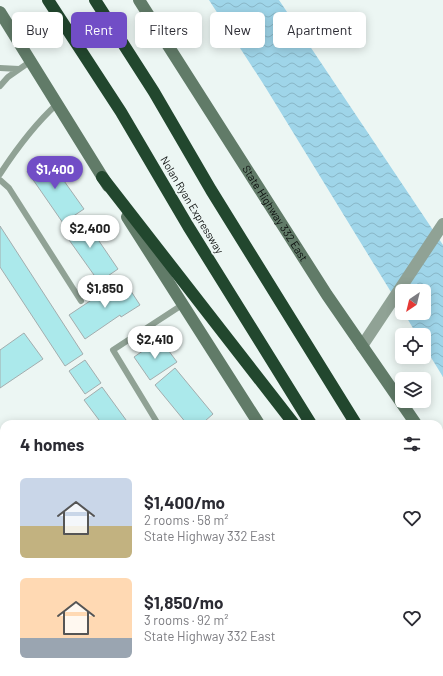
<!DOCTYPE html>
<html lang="en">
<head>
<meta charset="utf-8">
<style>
	body { margin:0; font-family:Barlow,sans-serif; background:#f7f7f7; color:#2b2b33; height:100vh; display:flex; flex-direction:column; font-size:15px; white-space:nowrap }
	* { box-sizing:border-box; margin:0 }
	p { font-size:13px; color:#7c7c81 }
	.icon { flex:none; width:22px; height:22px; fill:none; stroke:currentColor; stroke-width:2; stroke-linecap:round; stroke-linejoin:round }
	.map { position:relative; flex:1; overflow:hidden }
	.drawer { position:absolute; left:0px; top:420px; width:443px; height:256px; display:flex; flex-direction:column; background:#fff; border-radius:12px 12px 0 0; box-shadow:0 2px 10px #0003 }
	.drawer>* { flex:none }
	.top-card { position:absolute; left:12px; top:12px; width:419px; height:36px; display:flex; gap:8px }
	.needle { width:26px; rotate:215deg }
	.fabs { position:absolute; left:395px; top:284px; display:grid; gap:8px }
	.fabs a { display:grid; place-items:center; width:36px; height:36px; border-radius:6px; background:#fff; box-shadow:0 2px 10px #0003; font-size:20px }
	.price { position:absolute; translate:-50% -34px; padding:0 9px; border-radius:14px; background:#fff; color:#222; font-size:13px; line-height:26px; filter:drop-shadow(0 1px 2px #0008) }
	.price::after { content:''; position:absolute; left:50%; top:24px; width:12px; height:9px; margin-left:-6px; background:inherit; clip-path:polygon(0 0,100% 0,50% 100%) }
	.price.on { background:#714dc6; color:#fff }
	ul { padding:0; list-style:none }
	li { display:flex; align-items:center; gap:12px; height:100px; padding:0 20px }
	li span { display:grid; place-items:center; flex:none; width:112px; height:80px; border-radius:6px; color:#555 }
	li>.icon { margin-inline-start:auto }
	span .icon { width:48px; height:48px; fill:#fffc; stroke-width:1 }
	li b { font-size:17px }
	h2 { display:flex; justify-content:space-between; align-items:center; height:48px; padding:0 20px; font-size:17px }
	.chip { padding:0 14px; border-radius:6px; background:#fff; box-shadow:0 2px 10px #0003; font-size:14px; line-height:36px }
	.chip.on { background:#714dc6; color:#fff }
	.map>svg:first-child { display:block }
	.water { fill:url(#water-waves) }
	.building { fill:#abe9eb; stroke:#a3adae }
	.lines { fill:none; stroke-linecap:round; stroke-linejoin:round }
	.lane { stroke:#90a295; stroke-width:6 }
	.street { stroke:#90a295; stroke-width:12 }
	.secondary { stroke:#617b68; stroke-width:12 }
	.highway { stroke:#22472e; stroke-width:12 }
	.labels { text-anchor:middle; stroke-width:4; stroke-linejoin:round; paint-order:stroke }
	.street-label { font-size:11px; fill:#0c0f0e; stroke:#ecf6f3 }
</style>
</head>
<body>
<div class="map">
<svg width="443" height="676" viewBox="0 0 443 676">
	<defs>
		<pattern id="water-waves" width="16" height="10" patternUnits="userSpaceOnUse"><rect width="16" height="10" fill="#9fd5e9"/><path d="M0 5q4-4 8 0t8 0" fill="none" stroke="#88b6c7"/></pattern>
	</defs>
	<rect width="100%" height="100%" fill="#ecf6f3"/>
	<path class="water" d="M209,0H279L443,245V377L424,346V335H417L404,313H424V291H402V310L264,85Z"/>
	<path class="building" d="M47,157L84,209L63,223L27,171Z
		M82,216L118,269L99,282L62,230Z
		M0,226L83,354L65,366L0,267Z
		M123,279L140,305L121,317L120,315L85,339L69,315Z
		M24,333L43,359L0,388V350Z
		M160,339L177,362L150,380L134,357Z
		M85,360L101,383L85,394L69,371Z
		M175,368L213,414L205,421L208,424H187L155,385Z
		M102,387L129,424H102L84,400Z"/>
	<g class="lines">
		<path class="lane" d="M0,68L19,69
			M0,86L8,77L31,61
			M0,174C17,148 34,125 57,104
			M0,180L9,188L81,301
			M158,424L113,350L182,305
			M0,459L4,462"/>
		<path class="street" d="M362,346L443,224
			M0,596L4,599
			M113,672L119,676"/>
		<g class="secondary">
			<path id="s1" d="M139,0L327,295L416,424"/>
			<path d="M0,12L108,186"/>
			<path d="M127,217L259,424"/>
			<path d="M439,457L443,464"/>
			<path d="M397,672L399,676"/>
			<path d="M145,676L148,672"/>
		</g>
		<path class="highway" d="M48,0L121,112L188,226L311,424
			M95,0L154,92L211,190L356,424
			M102,177L294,424
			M439,575L443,583
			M439,665L443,674"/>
	</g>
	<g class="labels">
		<g class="street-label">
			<text transform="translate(192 205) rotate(59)" y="4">Nolan Ryan Expressway</text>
			<text dy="4" stroke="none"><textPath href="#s1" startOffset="253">State Highway 332 East</textPath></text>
		</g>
	</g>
</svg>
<div class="fabs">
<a><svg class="needle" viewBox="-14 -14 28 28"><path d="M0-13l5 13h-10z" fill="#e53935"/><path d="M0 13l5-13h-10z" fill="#7c7c81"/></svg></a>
<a><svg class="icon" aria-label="locate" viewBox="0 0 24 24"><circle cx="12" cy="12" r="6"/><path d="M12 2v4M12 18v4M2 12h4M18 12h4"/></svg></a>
<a><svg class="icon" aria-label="layers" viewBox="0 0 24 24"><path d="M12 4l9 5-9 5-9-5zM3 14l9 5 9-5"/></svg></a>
</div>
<b class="price on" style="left:55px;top:190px">$1,400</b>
<b class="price" style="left:90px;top:249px">$2,400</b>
<b class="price" style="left:105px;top:309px">$1,850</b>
<b class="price" style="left:155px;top:360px">$2,410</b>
<div class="top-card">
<a class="chip">Buy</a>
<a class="chip on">Rent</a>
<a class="chip">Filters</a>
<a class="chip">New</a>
<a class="chip">Apartment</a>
</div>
<section class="drawer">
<h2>4 homes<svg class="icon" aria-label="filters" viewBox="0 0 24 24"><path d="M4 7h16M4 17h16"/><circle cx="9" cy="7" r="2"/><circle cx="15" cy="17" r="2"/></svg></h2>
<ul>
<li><span style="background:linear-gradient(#c9d6e8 60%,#c2b280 0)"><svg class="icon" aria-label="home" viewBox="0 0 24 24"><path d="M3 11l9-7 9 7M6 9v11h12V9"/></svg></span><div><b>$1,400/mo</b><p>2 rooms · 58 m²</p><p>State Highway 332 East</p></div><svg class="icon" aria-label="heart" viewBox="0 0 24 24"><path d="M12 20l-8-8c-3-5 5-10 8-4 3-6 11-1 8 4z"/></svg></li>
<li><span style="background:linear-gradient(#ffd9b3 75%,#9aa5b1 0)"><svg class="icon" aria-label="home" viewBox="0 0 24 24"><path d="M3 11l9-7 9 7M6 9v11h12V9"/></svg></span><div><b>$1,850/mo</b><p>3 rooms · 92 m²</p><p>State Highway 332 East</p></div><svg class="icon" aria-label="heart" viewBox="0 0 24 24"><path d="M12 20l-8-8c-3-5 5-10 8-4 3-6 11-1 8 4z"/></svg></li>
</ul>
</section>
</div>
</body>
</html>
